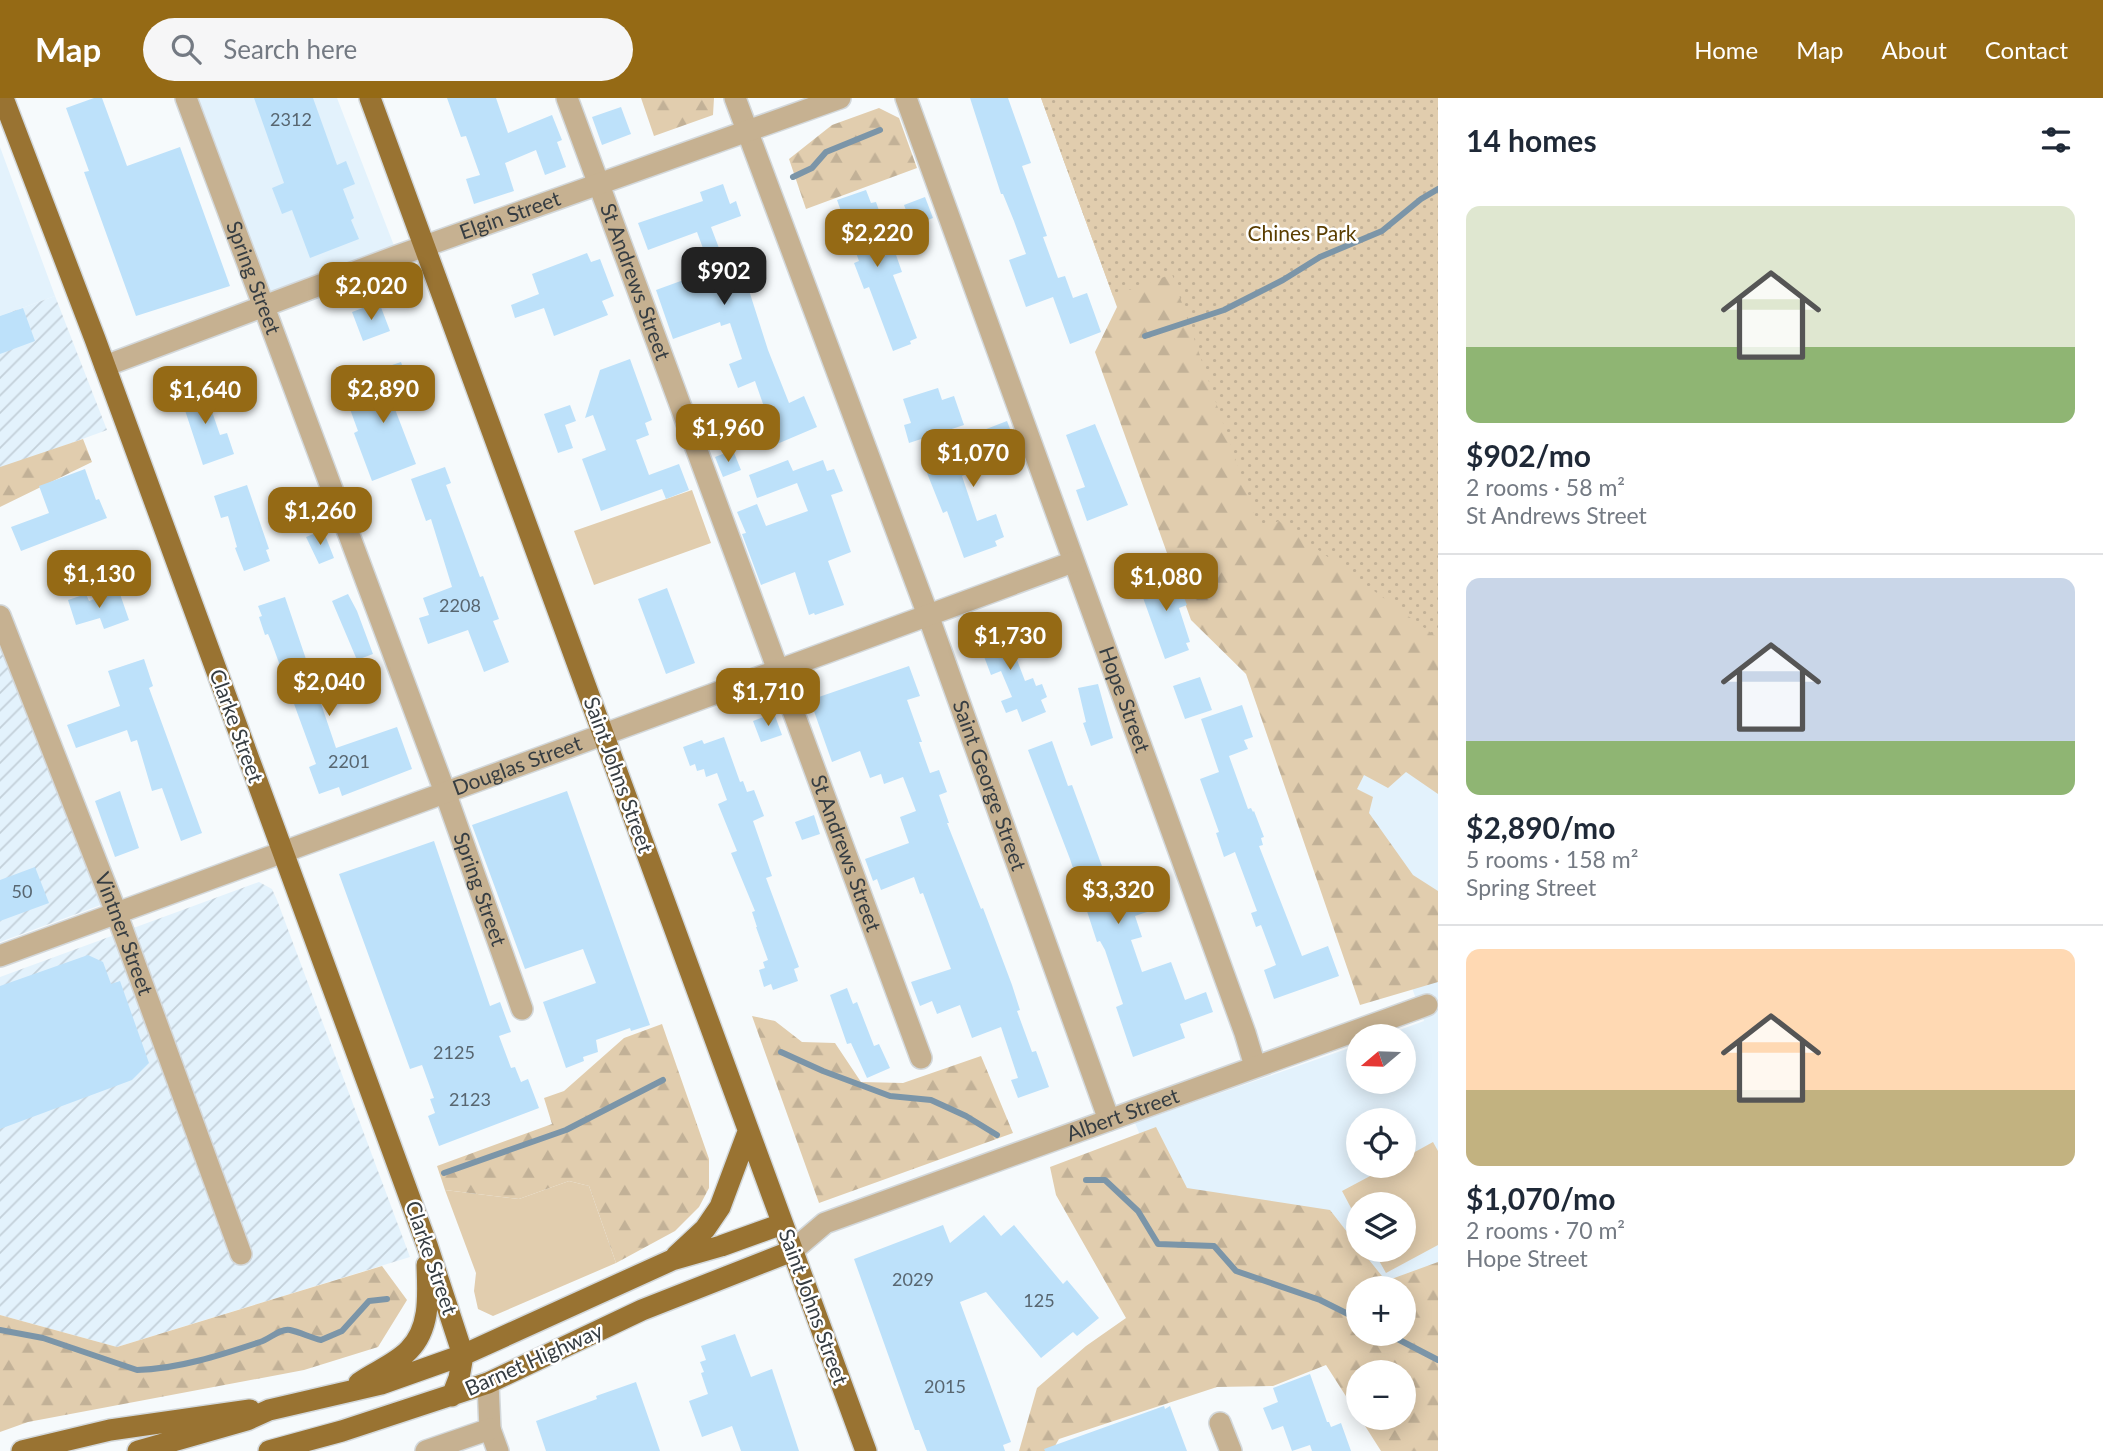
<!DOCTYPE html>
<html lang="en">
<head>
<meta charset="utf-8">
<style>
	body { margin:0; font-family:Lato,sans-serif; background:#f6f6f7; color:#1f2937; height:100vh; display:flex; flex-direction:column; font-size:26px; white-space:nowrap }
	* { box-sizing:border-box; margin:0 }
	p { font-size:23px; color:#747a83 }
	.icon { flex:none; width:38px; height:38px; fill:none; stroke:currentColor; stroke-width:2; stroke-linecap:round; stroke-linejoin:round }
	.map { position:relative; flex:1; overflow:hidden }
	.panel { display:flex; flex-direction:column; background:#fff; width:665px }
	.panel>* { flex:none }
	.needle { width:46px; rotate:251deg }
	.tools { position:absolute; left:1346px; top:926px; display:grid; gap:14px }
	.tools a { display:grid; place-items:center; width:70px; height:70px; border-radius:50%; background:#fff; box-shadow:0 4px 18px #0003; font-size:35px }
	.price { position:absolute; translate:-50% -60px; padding:0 16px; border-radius:14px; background:#956a15; color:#fff; font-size:23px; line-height:46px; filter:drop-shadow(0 2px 4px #0008) }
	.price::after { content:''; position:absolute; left:50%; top:42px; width:21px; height:16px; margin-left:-10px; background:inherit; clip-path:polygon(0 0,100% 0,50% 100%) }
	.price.current { background:#222; color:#fff }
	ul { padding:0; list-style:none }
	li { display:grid; align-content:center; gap:14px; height:371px; padding:0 28px }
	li+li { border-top:2px solid #e0e1e3 }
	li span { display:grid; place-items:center; height:217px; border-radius:14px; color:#555 }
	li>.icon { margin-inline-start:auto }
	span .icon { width:126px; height:126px; fill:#fffc; stroke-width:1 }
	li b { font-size:30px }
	h2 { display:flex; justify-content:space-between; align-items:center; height:84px; padding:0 28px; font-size:30px }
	header { display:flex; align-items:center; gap:42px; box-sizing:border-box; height:98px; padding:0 35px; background:#956a15; color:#fff }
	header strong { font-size:33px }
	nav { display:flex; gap:38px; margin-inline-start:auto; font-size:24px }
	.search { width:490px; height:63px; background:#f6f6f7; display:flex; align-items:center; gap:18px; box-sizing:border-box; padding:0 24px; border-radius:38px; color:#747a83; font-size:26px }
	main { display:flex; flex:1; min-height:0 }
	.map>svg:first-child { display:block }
	.built { fill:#e3f2fc; fill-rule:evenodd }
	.industrial { fill:url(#industrial-furrows) }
	.grass { fill:#e1cdae }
	.forest { fill:url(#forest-firs); fill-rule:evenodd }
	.park { fill:url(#park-dots) }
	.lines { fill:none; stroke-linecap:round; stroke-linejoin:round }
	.stream { stroke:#7b95a8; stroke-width:6 }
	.building { fill:#bde1fa }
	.minor-casing { stroke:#d3d8db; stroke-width:24 }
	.major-casing { stroke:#d3d8db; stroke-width:24 }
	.minor { stroke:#c6b191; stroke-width:21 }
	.major { stroke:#997332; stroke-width:21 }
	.labels { text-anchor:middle; stroke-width:5; stroke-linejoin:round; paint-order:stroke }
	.number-label { font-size:18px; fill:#586670 }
	.street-label { font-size:21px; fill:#363d42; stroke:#fff }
	.park-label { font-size:21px; fill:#5a3d00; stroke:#fff }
</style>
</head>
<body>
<header>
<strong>Map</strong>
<div class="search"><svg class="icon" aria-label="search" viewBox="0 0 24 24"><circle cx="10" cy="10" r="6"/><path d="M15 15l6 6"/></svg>Search here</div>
<nav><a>Home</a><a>Map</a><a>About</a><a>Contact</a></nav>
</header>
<main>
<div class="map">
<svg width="1438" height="1353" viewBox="0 0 1438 1353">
	<defs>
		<pattern id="industrial-furrows" width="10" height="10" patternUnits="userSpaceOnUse" patternTransform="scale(1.75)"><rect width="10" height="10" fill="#e3f2fc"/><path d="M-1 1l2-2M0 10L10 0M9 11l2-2" fill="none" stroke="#c3d0d9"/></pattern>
		<pattern id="forest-firs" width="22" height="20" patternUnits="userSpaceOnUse" patternTransform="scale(1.75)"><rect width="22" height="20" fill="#e1cdae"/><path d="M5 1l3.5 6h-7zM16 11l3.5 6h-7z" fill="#c2b197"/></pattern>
		<pattern id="park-dots" width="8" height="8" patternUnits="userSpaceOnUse" patternTransform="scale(1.75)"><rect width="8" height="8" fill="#e1cdae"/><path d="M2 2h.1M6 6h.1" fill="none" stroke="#c2b197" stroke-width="1.8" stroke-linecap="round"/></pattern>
	</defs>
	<rect width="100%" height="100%" fill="#f6fafc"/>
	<path class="built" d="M189,0H337L398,158L264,208Z
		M0,49L55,198L0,218Z
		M1247,434L1438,540V1218L1404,1190H1375L1164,1095L1135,1025L1358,947V984H1404V938H1383L1424,923ZM1358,1022H1404V1068H1358ZM1358,1106H1404V1152H1358Z"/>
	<path class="industrial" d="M55,198L107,332L0,371V218Z
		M0,524L109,804L0,844Z
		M259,784L272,791L277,802L410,1159L117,1249L0,1217V879Z"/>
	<path class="grass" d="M692,392L711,445L594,487L574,433Z
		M1433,1044L1438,1053V1147L1386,1175L1373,1152H1404V1106H1358V1123L1342,1093L1389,1068H1404V1060Z
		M569,1083L589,1088L616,1165L493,1218L478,1211L474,1193L476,1175L445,1092L519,1101Z"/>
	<path class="forest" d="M641,0H714L713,17L654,38Z
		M1041,0H1438V696L1406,674L1388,690L1364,677L1357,691L1373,699L1369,715L1413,777L1438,793V884L1360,907L1246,576L1191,522L1095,254L1117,209Z
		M879,10L899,20L917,70L806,111L789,61L832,27Z
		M83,341L92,364L0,409V369Z
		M752,918L775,923L802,944L835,945L861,984L903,985L981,958L1013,1035L819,1105Z
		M662,926L709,1061V1090L699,1109L675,1133L616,1165L589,1088L569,1083L519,1101L445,1092L437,1068L552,1026L544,1000L564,993L624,940Z
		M1156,1029L1187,1090L1330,1112L1358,1148V1152H1361L1386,1183L1438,1164V1353H1381L1360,1320H1404V1274H1358V1317L1326,1267L1273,1288L1217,1289L1059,1341L1052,1353H1019L1037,1290L1086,1248L1126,1220L1056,1097L1050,1069ZM1358,1190H1404V1236H1358Z
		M382,1168L407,1202L378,1249L304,1272L28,1324L0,1334V1217L117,1249Z"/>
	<path class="park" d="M1041,0H1438V540L1279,423L1259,430L1172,176L1113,198Z"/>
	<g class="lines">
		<path class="stream" d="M793,79L812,70L826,54L880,32
			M1145,238L1224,212L1283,182L1320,159L1382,133L1421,101L1438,91
			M781,954L823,973L890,998L931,1002L966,1018L997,1037
			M444,1075L566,1032L663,982
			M1086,1082H1105L1138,1113L1158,1146L1214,1148L1236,1173L1320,1202L1358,1221
			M0,1232L43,1240L137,1272C178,1271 221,1257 260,1244C270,1241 280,1230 290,1232C300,1234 311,1240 321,1242L342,1233L369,1203L387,1201
			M1388,1236L1438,1262"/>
	</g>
	<path class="building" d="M94,0H102L127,68L180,49L230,188L136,218L84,74L89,73L66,10Z
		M254,0H313L337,67L346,63L355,86L343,91L354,120L351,122L359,141L310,160L292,112L282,116L272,90L284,85Z
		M447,0H496L508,35L552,17L562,42L557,44L566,69L545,77L536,52L505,65L514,93L474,106L466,81L480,77L466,38L461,39Z
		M970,0H1008L1031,65L1022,68L1047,138L1043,139L1058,180L1065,178L1073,200L1087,195L1101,234L1070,246L1053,199L1026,209L1009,162L1026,156L1014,123L1003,96H1001Z
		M621,9L631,36L602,47L592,19Z
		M723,86L730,106L736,103L741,118L711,129L725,166L739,161L768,252L789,305L804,298L817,329L777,346L755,283L738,290L729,266L742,261L730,225L721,228L720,224L673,241L656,192L711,172L697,134L648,152L638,125L703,103L700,94Z
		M866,92L871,105L876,104L883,124L867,130L878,160L895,154L902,174L893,177L917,240L910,243L911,246L893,253L869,189L864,191L854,165L859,163L837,102Z
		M925,99L933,120L912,128L904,107Z
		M587,155L591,164L600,161L614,198L602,203L608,217L554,238L544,210L515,220L511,207L539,196L532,176Z
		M379,204L390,233L363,243L352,214Z
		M23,210L35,243L0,256V218Z
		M630,261L652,322L645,325L649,337L636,342L649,377L679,366L689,392L666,401L662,391L601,413L582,361L606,352L593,317L585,320L600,272Z
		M401,264L413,299L393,306L416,366L372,383L354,335L358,333L347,303L381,291L377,279L382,277L380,271Z
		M202,284L220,337L227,335L234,356L203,367L179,294Z
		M938,290L942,302L954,298L964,327L909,345L904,327L911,325L903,301Z
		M570,307L576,323L565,327L573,350L558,355L544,316Z
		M1007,323L1019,355L962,378L977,423L996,416L1004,439L995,443L997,448L964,460L947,413L943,415L927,375L971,360L963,340Z
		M1095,326L1128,407L1087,423L1076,392L1085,389L1066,337Z
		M733,352L741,372L723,379L715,359Z
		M788,362L793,373L823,362L827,373L834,371L843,393L831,397L851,454L828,463L844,507L815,517L814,515L809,517L795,474L761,487L742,436L746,435L737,414L757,406L766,428L808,413L797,385L757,400L749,377Z
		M445,369L451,385L446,387L480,479L483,478L499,521L493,523L509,564L484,574L468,532L428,546L419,520L429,517L423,500L452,489L431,421L426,423L411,381Z
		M85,371L96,402L99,401L107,420L21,453L11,429L49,415L39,388Z
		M247,387L269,451L266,452L270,463L244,473L235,450L237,449L228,418L221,420L214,398Z
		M323,432L334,460L319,466L306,439Z
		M1167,473L1174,492L1180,489L1187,507L1179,510L1190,544L1186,545L1189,552L1165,561L1137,483Z
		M667,490L695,565L666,576L638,501Z
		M116,493L117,497L120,496L129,522L104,531L100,520L76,527L68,502L86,496L89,503Z
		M348,496L357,513L373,556L357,562L332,503Z
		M285,499L336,650L397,629L412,671L342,698L339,689L319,696L309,669L316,666L271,543L268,536L265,537L259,519L262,518L258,508Z
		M1002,522L1025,583L1033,580L1036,588L1042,586L1047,599L1041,602L1046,614L1022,624L1017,611L1006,615L1001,603L1012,599L1001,573L991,577L974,532Z
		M144,561L153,588L149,590L202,735L181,743L162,690L152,693L137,642L131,644L127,632L76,650L67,627L120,608L108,573Z
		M909,568L920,598L907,602L922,644H919L930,675L939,672L947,694L939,697L949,725H947L981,811L983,810L1012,887L1020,912L1017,913L1032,954L1036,953L1049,989L1018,1000L1011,982L1018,980L1001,929L972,940L960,907L937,916L932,903L920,908L911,884L951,871L923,795L920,796L914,779L881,792L877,781L873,783L865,761L909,745L900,719L916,713L903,679L884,686L881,676L870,680L860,653L832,664L810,602Z
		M1200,579L1212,612L1185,621L1173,588Z
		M1098,586L1113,640L1091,648L1083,625L1086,624L1078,590Z
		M1242,607L1253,639L1244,642L1248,651L1229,658L1248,711L1251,710L1253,714L1254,713L1264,739L1261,740L1263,747L1259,748L1302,858L1328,848L1339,878L1274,901L1264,872L1276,867L1261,827L1256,829L1251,815L1257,813L1235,754L1224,759L1216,735L1219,734L1200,681L1219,674L1201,621Z
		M774,615L782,637L761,644L753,623Z
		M724,639L740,684L743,683L747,694L754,692L764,718L753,723L772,778L766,780L799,869L794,871L798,883L773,892L771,886L764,889L759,872L765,870L763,864L768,862L756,829H757L752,814L755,813L731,755L737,753L718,706L727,702L717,675L706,679L704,671L697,673L695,666L690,668L683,649L702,642L704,646Z
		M1052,643L1068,688L1072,687L1116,806L1150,794L1156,811L1135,818L1142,839L1131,842L1142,874L1171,864L1185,902L1206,894L1213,914L1180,926L1185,940L1133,959L1116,909L1123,906L1105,852L1100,843L1097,844L1070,761L1028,652Z
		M120,693L139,750L115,759L95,703Z
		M567,693L650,927L631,933L630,930L596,942L598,954L583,959L584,963L566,970L543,904L596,885L583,851L525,871L472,727Z
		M814,717L820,736L802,742L795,724Z
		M434,743L490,908L500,904L511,934L499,938L511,970L515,969L521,984L528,981L539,1010L439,1048L428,1018L435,1015L430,1001L434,1000L422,967L410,971L339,776Z
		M35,769L49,805L0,823V782Z
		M88,857L103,864L111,886L120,883L149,965L132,982L0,1031V888Z
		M847,890L853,906L857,904L874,948L879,946L890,970L867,980L851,945L847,946L830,897Z
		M984,1117L1001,1138L1014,1127L1063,1186L1067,1182L1099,1220L1077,1238L1073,1234L1041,1260L986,1194L960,1204L1011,1344L1003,1347L1005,1353H927L919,1332H915L854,1161L943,1127L950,1145Z
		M735,1236L751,1279L772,1271L799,1353H741L732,1328L702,1339L689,1303L708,1296L701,1275L704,1274L700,1264L706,1262L701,1248Z
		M1310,1276L1327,1324H1329L1331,1329L1341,1325L1351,1353H1312L1310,1347L1292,1353L1283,1328L1272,1332L1263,1310L1278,1304L1273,1290Z
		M636,1284L660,1353H546L536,1323L597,1301L596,1298Z
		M1164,1308L1165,1311L1170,1308L1187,1353H1045L1044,1351Z"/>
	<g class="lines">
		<g class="minor-casing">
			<g id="minor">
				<path id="s1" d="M186,0L445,694L522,911"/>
				<path id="s2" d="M567,0L921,960"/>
				<path id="s3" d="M735,0L928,517L1109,1022"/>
				<path id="s4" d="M906,0L1245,935L1255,968"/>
				<path id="s5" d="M105,268L397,158L840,0"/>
				<path id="s6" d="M0,518L116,814L241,1156"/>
				<path id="s7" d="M0,858L1073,464"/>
				<path id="s8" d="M792,1153L825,1125L1427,907"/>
				<path d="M488,1285L490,1331L498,1353"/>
				<path d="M1220,1325L1231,1353"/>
				<path d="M426,1353L490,1331"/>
			</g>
		</g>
		<g class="major-casing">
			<path id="major" d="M3,0L95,241L427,1147L463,1257L459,1280L452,1298
				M370,0L866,1353
				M676,1158L705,1131L720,1109L748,1034
				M359,1285C374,1274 396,1266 409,1252C431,1230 428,1196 427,1167
				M22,1353L110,1332L250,1312
				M138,1353L247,1322L269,1312L381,1286L463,1257L672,1162L721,1148L782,1126
				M269,1353L342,1333L488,1285L642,1212L792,1153"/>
		</g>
		<use href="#minor" class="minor"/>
		<use href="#major" class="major"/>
	</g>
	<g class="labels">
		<g class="number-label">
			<text x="291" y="28">2312</text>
			<text x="460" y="514">2208</text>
			<text x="349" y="670">2201</text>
			<text x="22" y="800">50</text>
			<text x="454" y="961">2125</text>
			<text x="470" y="1008">2123</text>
			<text x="913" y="1188">2029</text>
			<text x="1039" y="1209">125</text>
			<text x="945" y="1295">2015</text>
		</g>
		<g class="street-label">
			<text dy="7" stroke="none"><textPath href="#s5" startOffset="432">Elgin Street</textPath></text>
			<text dy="7" stroke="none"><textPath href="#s1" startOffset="192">Spring Street</textPath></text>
			<text dy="7" stroke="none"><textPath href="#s2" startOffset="196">St Andrews Street</textPath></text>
			<text dy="7" stroke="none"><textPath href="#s4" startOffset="640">Hope Street</textPath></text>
			<text transform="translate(236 628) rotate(70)" y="7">Clarke Street</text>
			<text dy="7" stroke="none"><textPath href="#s7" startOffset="551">Douglas Street</textPath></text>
			<text transform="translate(618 677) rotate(70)" y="7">Saint Johns Street</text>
			<text dy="7" stroke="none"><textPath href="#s3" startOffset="733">Saint George Street</textPath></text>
			<text dy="7" stroke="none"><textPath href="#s2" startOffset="805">St Andrews Street</textPath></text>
			<text dy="7" stroke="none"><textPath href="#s1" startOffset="844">Spring Street</textPath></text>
			<text dy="7" stroke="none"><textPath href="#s6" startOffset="341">Vintner Street</textPath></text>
			<text dy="7" stroke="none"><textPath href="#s8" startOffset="360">Albert Street</textPath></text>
			<text transform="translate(431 1160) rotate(71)" y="7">Clarke Street</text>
			<text transform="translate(813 1209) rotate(70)" y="7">Saint Johns Street</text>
			<text transform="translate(534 1262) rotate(-24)" y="7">Barnet Highway</text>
		</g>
		<g class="park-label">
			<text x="1302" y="143">Chines Park</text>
		</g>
	</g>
</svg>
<div class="tools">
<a><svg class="needle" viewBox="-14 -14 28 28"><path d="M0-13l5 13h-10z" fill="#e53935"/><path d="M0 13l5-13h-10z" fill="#747a83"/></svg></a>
<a><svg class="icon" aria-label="locate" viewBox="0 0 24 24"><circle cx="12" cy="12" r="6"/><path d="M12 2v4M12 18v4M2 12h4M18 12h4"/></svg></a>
<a><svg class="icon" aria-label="layers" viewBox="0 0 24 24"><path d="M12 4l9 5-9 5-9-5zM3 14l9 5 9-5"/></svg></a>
<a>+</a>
<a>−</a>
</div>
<b class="price" style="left:877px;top:171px">$2,220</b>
<b class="price current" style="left:724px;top:209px">$902</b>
<b class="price" style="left:371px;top:224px">$2,020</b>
<b class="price" style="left:383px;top:327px">$2,890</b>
<b class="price" style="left:205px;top:328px">$1,640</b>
<b class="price" style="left:728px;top:366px">$1,960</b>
<b class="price" style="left:973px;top:391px">$1,070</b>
<b class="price" style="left:320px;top:449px">$1,260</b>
<b class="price" style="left:99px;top:512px">$1,130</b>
<b class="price" style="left:1166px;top:515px">$1,080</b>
<b class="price" style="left:1010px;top:574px">$1,730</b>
<b class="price" style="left:329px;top:620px">$2,040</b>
<b class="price" style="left:768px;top:630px">$1,710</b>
<b class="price" style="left:1118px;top:828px">$3,320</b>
</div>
<section class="panel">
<h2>14 homes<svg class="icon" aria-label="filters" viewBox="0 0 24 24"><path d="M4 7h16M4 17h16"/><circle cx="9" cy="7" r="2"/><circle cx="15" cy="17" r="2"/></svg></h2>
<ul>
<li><span style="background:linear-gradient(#dfe7d0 65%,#8fb573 0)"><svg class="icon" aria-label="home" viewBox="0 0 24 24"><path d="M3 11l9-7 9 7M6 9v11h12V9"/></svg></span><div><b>$902/mo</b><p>2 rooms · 58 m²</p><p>St Andrews Street</p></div></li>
<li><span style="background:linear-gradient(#c9d6e8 75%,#8fb573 0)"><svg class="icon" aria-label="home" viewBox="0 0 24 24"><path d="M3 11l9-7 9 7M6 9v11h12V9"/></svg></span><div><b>$2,890/mo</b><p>5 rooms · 158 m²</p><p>Spring Street</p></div></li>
<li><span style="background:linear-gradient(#ffd9b3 65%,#c2b280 0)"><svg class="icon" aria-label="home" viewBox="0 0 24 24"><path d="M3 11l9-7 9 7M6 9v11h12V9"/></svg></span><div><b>$1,070/mo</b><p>2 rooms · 70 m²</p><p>Hope Street</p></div></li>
</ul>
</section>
</main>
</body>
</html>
